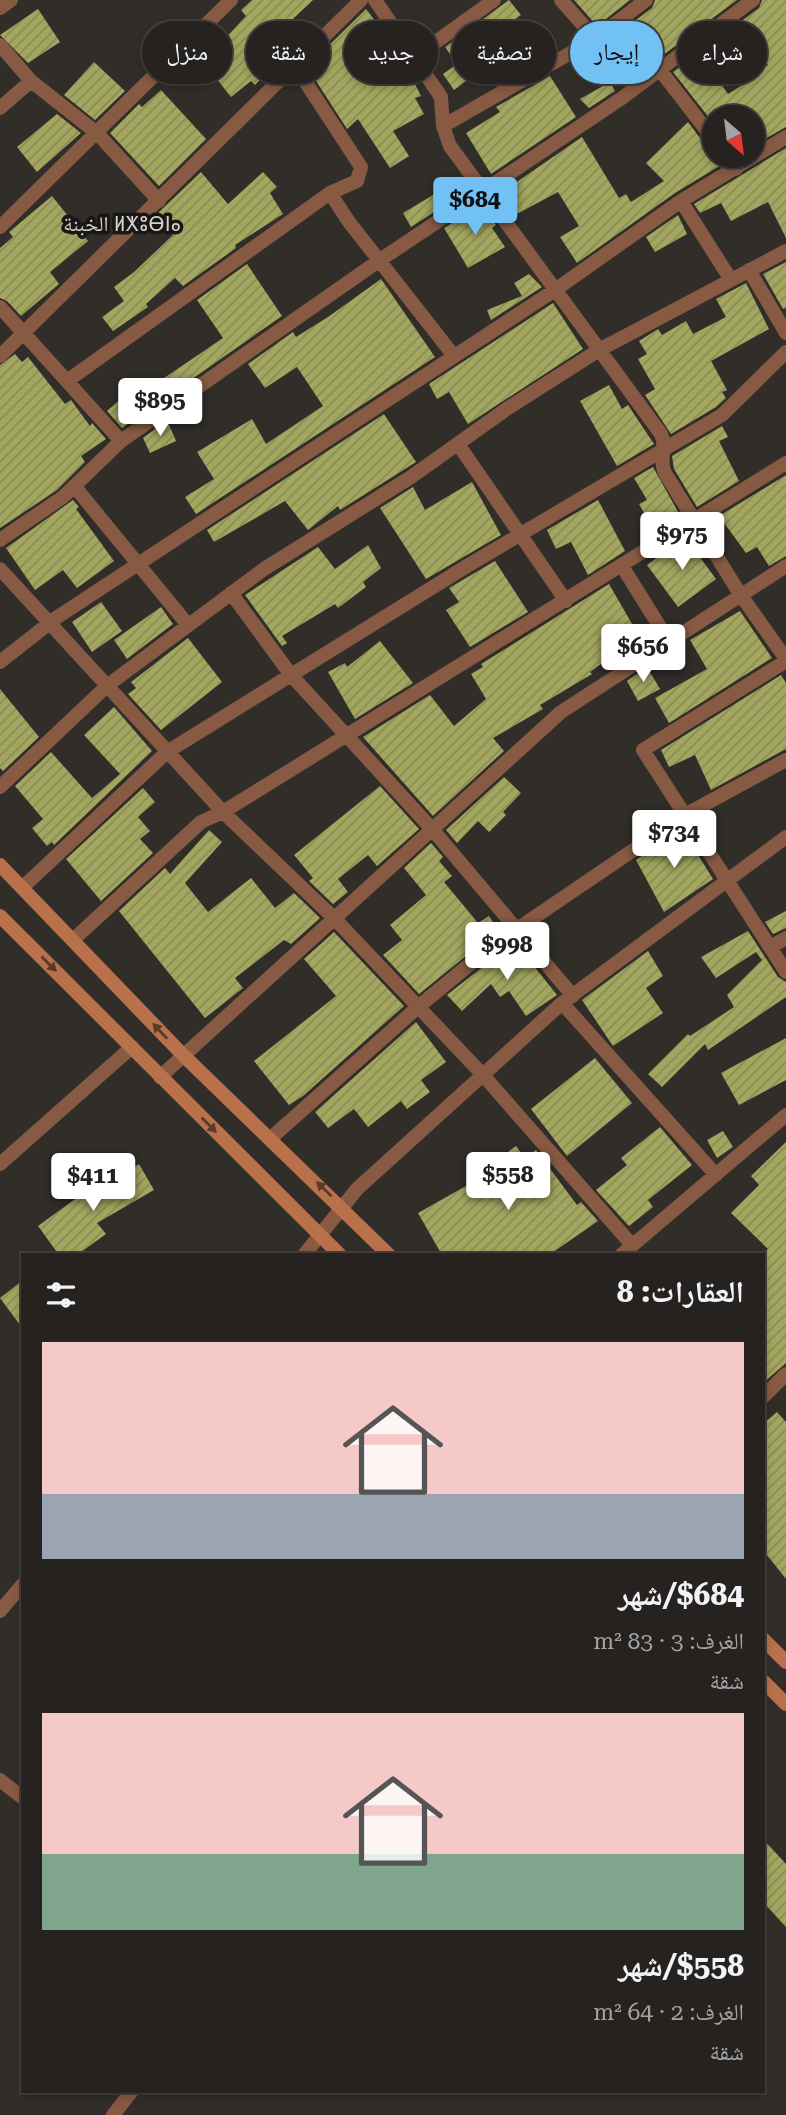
<!DOCTYPE html>
<html lang="ar">
<head>
<meta charset="utf-8">
<style>
	body { margin:0; font-family:"Roboto Serif","Noto Naskh Arabic","Noto Sans Tifinagh",serif; background:#2d2a29; color:#f1f3f6; direction:rtl; height:100vh; display:flex; flex-direction:column; font-size:26px; white-space:nowrap }
	* { box-sizing:border-box; margin:0 }
	p { font-size:23px; color:#a3a4a5 }
	.icon { flex:none; width:38px; height:38px; fill:none; stroke:currentColor; stroke-width:2; stroke-linecap:round; stroke-linejoin:round }
	.map { position:relative; flex:1; overflow:hidden; direction:ltr }
	.drawer { position:absolute; left:21px; top:1253px; width:744px; height:840px; display:flex; flex-direction:column; background:#252220; border-radius:0px; box-shadow:0 4px 10px #0003,0 0 0 2px #423f3e; direction:rtl }
	.drawer>* { flex:none }
	.guide { position:absolute; left:21px; top:21px; width:746px; height:63px; direction:rtl; display:flex; gap:14px }
	.needle { width:46px; rotate:152deg }
	.buttons { position:absolute; left:702px; top:105px; display:grid; gap:14px }
	.buttons a { display:grid; place-items:center; width:63px; height:63px; border-radius:50%; background:#252220; box-shadow:0 4px 10px #0003,0 0 0 2px #423f3e; font-size:35px }
	.price { position:absolute; translate:-50% -60px; padding:0 16px; border-radius:7px; background:#fff; color:#222; font-size:23px; line-height:46px; filter:drop-shadow(0 2px 4px #0008) }
	.price::after { content:''; position:absolute; left:50%; top:42px; width:21px; height:16px; margin-left:-10px; background:inherit; clip-path:polygon(0 0,100% 0,50% 100%) }
	.price.selected { background:#71c1f5; color:#111 }
	ul { padding:0; list-style:none }
	li { display:grid; align-content:center; gap:14px; height:371px; padding:0 21px }
	li span { display:grid; place-items:center; height:217px; border-radius:0px; color:#555 }
	li>.icon { margin-inline-start:auto }
	span .icon { width:126px; height:126px; fill:#fffc; stroke-width:1 }
	li b { font-size:30px }
	h2 { display:flex; justify-content:space-between; align-items:center; height:84px; padding:0 21px; font-size:30px }
	.pill { padding:0 24px; border-radius:32px; background:#252220; box-shadow:0 4px 10px #0003,0 0 0 2px #423f3e; font-size:24px; line-height:63px }
	.pill.selected { background:#71c1f5; color:#111 }
	.map>svg:first-child { display:block }
	.building { fill:url(#building-hatch); fill-rule:evenodd }
	.lines { fill:none; stroke-linecap:round; stroke-linejoin:round }
	.minor { stroke:#885a43; stroke-width:14 }
	.secondary { stroke:#b9714c; stroke-width:14 }
	.oneway { fill:#583b2b }
	.labels { text-anchor:middle; stroke-width:7; stroke-linejoin:round; paint-order:stroke }
	.quarter-label { font-size:21px; fill:#d3d1ce; stroke:#181715 }
</style>
</head>
<body>
<div class="map">
<svg width="786" height="2115" viewBox="0 0 786 2115">
	<defs>
		<pattern id="building-hatch" width="6" height="6" patternUnits="userSpaceOnUse" patternTransform="scale(1.75)"><rect width="6" height="6" fill="#a2a65e"/><path d="M-1 1l2-2M0 6l6-6M5 7l2-2" fill="none" stroke="#898c56"/></pattern>
	</defs>
	<rect width="100%" height="100%" fill="#312e2a"/>
	<path class="building" d="M252,0H313L278,33L289,49L255,85L251,81L231,97L198,55L213,40L219,45L246,16L241,10Z
		M509,0L521,15L476,48L488,65L454,90L443,74L457,64L445,47Z
		M574,0H630L597,26Z
		M655,0H737L639,73L609,40L652,8Z
		M762,0H786V127L752,146V117H714V124L673,72L759,8ZM741,29L768,65L758,71L760,74L728,94L704,60Z
		M38,9L60,42L28,63L0,35Z
		M366,9L398,50L421,96L415,98L424,114L393,131L409,156L390,168L358,119L347,129L307,67Z
		M94,62L125,91L95,120L64,95Z
		M550,76L576,117L491,174L466,133L500,112L496,107Z
		M610,82L615,91L589,108L580,99Z
		M161,90L206,139L159,186L110,133L139,104L142,107Z
		M57,114L81,133L37,172L17,147Z
		M688,122L706,146L714,149V156L721,165L675,193L577,263L560,237L579,226L558,192L513,216L498,195L582,137L619,198L626,194L631,202L664,181L646,163Z
		M786,148V238L768,202L731,221L721,203L700,213L694,204Z
		M201,172L228,204L263,172L277,187L270,193L283,214L235,245L236,248L183,286L175,278L146,304L148,307L113,331L102,317L124,301L114,287L134,272L174,234L157,214Z
		M453,183L460,195L411,227L403,213Z
		M52,196L88,241L50,272L59,284L21,316L7,301L0,298V248L13,237L9,232Z
		M481,205L496,225L492,228L505,247L468,268L444,228Z
		M678,215L687,234L655,252L646,237Z
		M786,262V308L783,309L763,274Z
		M247,264L282,316L122,428L107,411L137,385L142,393L223,338L197,300Z
		M529,274L542,287L491,320L487,310L522,296L514,283Z
		M381,279L435,357L196,514L185,497L214,479L197,452L252,419L266,444L323,406L297,367L265,388L248,364L293,332L296,337L328,317Z
		M746,283L769,329L711,361L727,390L722,392L726,398L716,407L671,434L645,395L655,389L638,359L647,354L639,341L658,329L662,335L686,321L693,334L726,317L716,299Z
		M553,303L583,349L468,424L449,392L437,399L429,384Z
		M15,354L22,362L28,357L65,404L71,400L90,426L92,423L106,439L81,456L85,462L57,490L0,528V365Z
		M609,385L622,409L628,405L654,444L617,466L580,401Z
		M384,414L416,462L340,510L338,506L308,530L285,501L214,542L207,530Z
		M167,420L176,441L150,453L143,438Z
		M722,426L728,437L719,441L739,481L697,507L674,469L672,456Z
		M653,467L681,517L655,533L639,504L647,500L634,478Z
		M786,475V556L769,566L757,547L746,553L719,516Z
		M472,482L501,535L426,579L380,508L413,487L425,510Z
		M73,500L79,507L76,509L114,561L77,588L63,570L35,590L6,548Z
		M598,500L625,551L588,575L571,542L556,549L547,530Z
		M685,537L716,579L678,607L647,565Z
		M368,545L381,568L363,582L366,587L338,608L335,604L282,636L287,643L282,646L245,595L318,547L335,569Z
		M495,561L528,612L470,647L446,610L459,602L449,588Z
		M609,584L639,636L590,672L592,674L540,705L543,709L493,738L504,751L433,816L363,737L430,695L454,726L486,699L471,674L483,667L481,664Z
		M101,602L122,631L92,652L72,622Z
		M161,607L173,624L127,659L114,640Z
		M740,611L772,658L669,723L655,698L707,669L690,640Z
		M188,638L222,682L161,730L128,694L136,688L131,682Z
		M380,641L413,683L355,719L328,672L345,663L347,667Z
		M647,667L660,689L638,701L627,681Z
		M781,675L786,683V749L711,790L695,755L669,767L661,750Z
		M0,689L39,737L3,771L0,768Z
		M114,707L152,751L54,845L52,842L47,846L32,828L43,819L15,786L51,752L92,798L120,774L84,735Z
		M504,777L521,793L503,812L506,815L489,832L478,821L457,843L446,830Z
		M380,786L419,829L377,866L368,855L338,879L348,892L333,904L309,881L313,878L294,855Z
		M143,788L155,802L138,817L150,831L140,839L153,853L101,901L66,859Z
		M682,829L713,879L664,912L636,860Z
		M209,830L222,842L185,883L208,912L251,878L275,908L294,893L320,918L291,944L284,940L235,978L243,988L205,1018L119,911L165,868L170,874Z
		M431,843L443,857L439,861L452,876L444,882L478,923L489,916L498,930L419,994L383,955L402,940L390,925L426,895L404,868Z
		M786,911V928L773,934L765,922Z
		M748,931L778,977L786,982V997L708,1050L705,1044L662,1087L648,1074L688,1034L690,1036L734,1007L727,995L762,960L756,952L716,978L701,957Z
		M334,932L404,1006L303,1096L289,1105L254,1061L336,996L304,959Z
		M509,946L511,950L518,946L557,995L526,1016L509,991L500,997L491,984L462,1011L447,995Z
		M648,951L663,976L646,988L663,1013L613,1046L582,1000Z
		M416,1022L446,1062L421,1080L430,1092L407,1109L401,1101L368,1127L354,1109L328,1128L315,1112Z
		M786,1038V1080L739,1105L721,1073Z
		M595,1058L632,1103L567,1156L531,1109Z
		M660,1127L692,1165L648,1200L653,1207L629,1226L596,1190L627,1165L621,1158Z
		M723,1131L733,1147L717,1158L707,1140Z
		M786,1142V1363L763,1383V1254L768,1249L731,1213L759,1185L751,1176Z
		M516,1146L525,1158L536,1150L577,1205L581,1202L598,1221L549,1255H442L418,1213L473,1182L471,1179Z
		M139,1164L154,1190L97,1223L106,1234L77,1255H59L38,1226L78,1197L80,1199Z
		M23,1280V1329L0,1298Z
		M777,1412L786,1422V1579L763,1550V1424Z
		M763,1839L786,1864V1927L763,1902Z"/>
	<g class="lines">
		<path class="minor" d="M375,0L441,97L443,126L450,146L661,434C668,449 658,457 665,473L740,594L786,659
			M561,0L637,86
			M0,8L11,0
			M0,45L31,81L98,134L159,201
			M415,57L494,0
			M295,66L361,167L357,181L330,193L349,222L454,356
			M660,70L714,140
			M0,108L31,81
			M443,126L595,39L646,0
			M726,156L736,169
			M681,201L731,280
			M0,227L231,0
			M749,270L786,333
			M0,307L121,441
			M0,356L361,0
			M67,381L330,193
			M458,444L566,601
			M75,487L188,625
			M0,540L63,497L121,441L380,260L622,98L753,0
			M622,566L668,640
			M0,569L223,812L334,918L483,1075L632,1245
			M231,593L291,675L432,829L573,996
			M786,661L643,750L786,972
			M0,662L56,618L555,290L681,201L786,137
			M0,787L108,685L264,569L411,477L508,408L599,350L786,251
			M23,887L167,752L467,566L722,415L786,352
			M74,939L201,822L223,812L786,463
			M770,947L786,938
			M562,1003L716,1175
			M160,1077L561,712L786,566
			M271,1138L418,1007L492,946L685,815L786,760
			M0,1164L132,1047
			M304,1255L357,1189L562,1003L786,837
			M621,1255L786,1115
			M763,1397L786,1374
			M0,1611L23,1584
			M0,1780L23,1798
			M113,2115L132,2091"/>
		<path class="secondary" d="M0,865L183,1055L389,1255
			M0,916L340,1255
			M763,1639L786,1662
			M763,1681L786,1704"/>
	</g>
	<defs><path id="oneway-solid" d="M-6-.8H1V-3.2L6.5 0L1 3.2V.8H-6Z" transform="scale(1.75)"/></defs>
	<g class="oneway">
		<use href="#oneway-solid" transform="translate(49 964) rotate(45)"/>
		<use href="#oneway-solid" transform="translate(160 1031) rotate(-133)"/>
		<use href="#oneway-solid" transform="translate(209 1125) rotate(45)"/>
		<use href="#oneway-solid" transform="translate(324 1189) rotate(-136)"/>
	</g>
	<g class="labels">
		<g class="quarter-label">
			<text x="122" y="231">الخبنة ⵍⵅⵓⴱⵏⴰ</text>
		</g>
	</g>
</svg>
<div class="buttons">
<a><svg class="needle" viewBox="-14 -14 28 28"><path d="M0-13l5 13h-10z" fill="#e53935"/><path d="M0 13l5-13h-10z" fill="#a3a4a5"/></svg></a>
</div>
<b class="price selected" style="left:475px;top:237px">$684</b>
<b class="price" style="left:160px;top:438px">$895</b>
<b class="price" style="left:682px;top:572px">$975</b>
<b class="price" style="left:643px;top:684px">$656</b>
<b class="price" style="left:674px;top:870px">$734</b>
<b class="price" style="left:507px;top:982px">$998</b>
<b class="price" style="left:508px;top:1212px">$558</b>
<b class="price" style="left:93px;top:1213px">$411</b>
<div class="guide">
<a class="pill">شراء</a>
<a class="pill selected">إيجار</a>
<a class="pill">تصفية</a>
<a class="pill">جديد</a>
<a class="pill">شقة</a>
<a class="pill">منزل</a>
</div>
<section class="drawer">
<h2>العقارات: 8<svg class="icon" aria-label="filters" viewBox="0 0 24 24"><path d="M4 7h16M4 17h16"/><circle cx="9" cy="7" r="2"/><circle cx="15" cy="17" r="2"/></svg></h2>
<ul>
<li><span style="background:linear-gradient(#f6c9c9 70%,#9aa5b1 0)"><svg class="icon" aria-label="home" viewBox="0 0 24 24"><path d="M3 11l9-7 9 7M6 9v11h12V9"/></svg></span><div><b>$684/شهر</b><p>الغرف: 3 · 83 m²</p><p>شقة</p></div></li>
<li><span style="background:linear-gradient(#f6c9c9 65%,#7fa58c 0)"><svg class="icon" aria-label="home" viewBox="0 0 24 24"><path d="M3 11l9-7 9 7M6 9v11h12V9"/></svg></span><div><b>$558/شهر</b><p>الغرف: 2 · 64 m²</p><p>شقة</p></div></li>
</ul>
</section>
</div>
</body>
</html>
